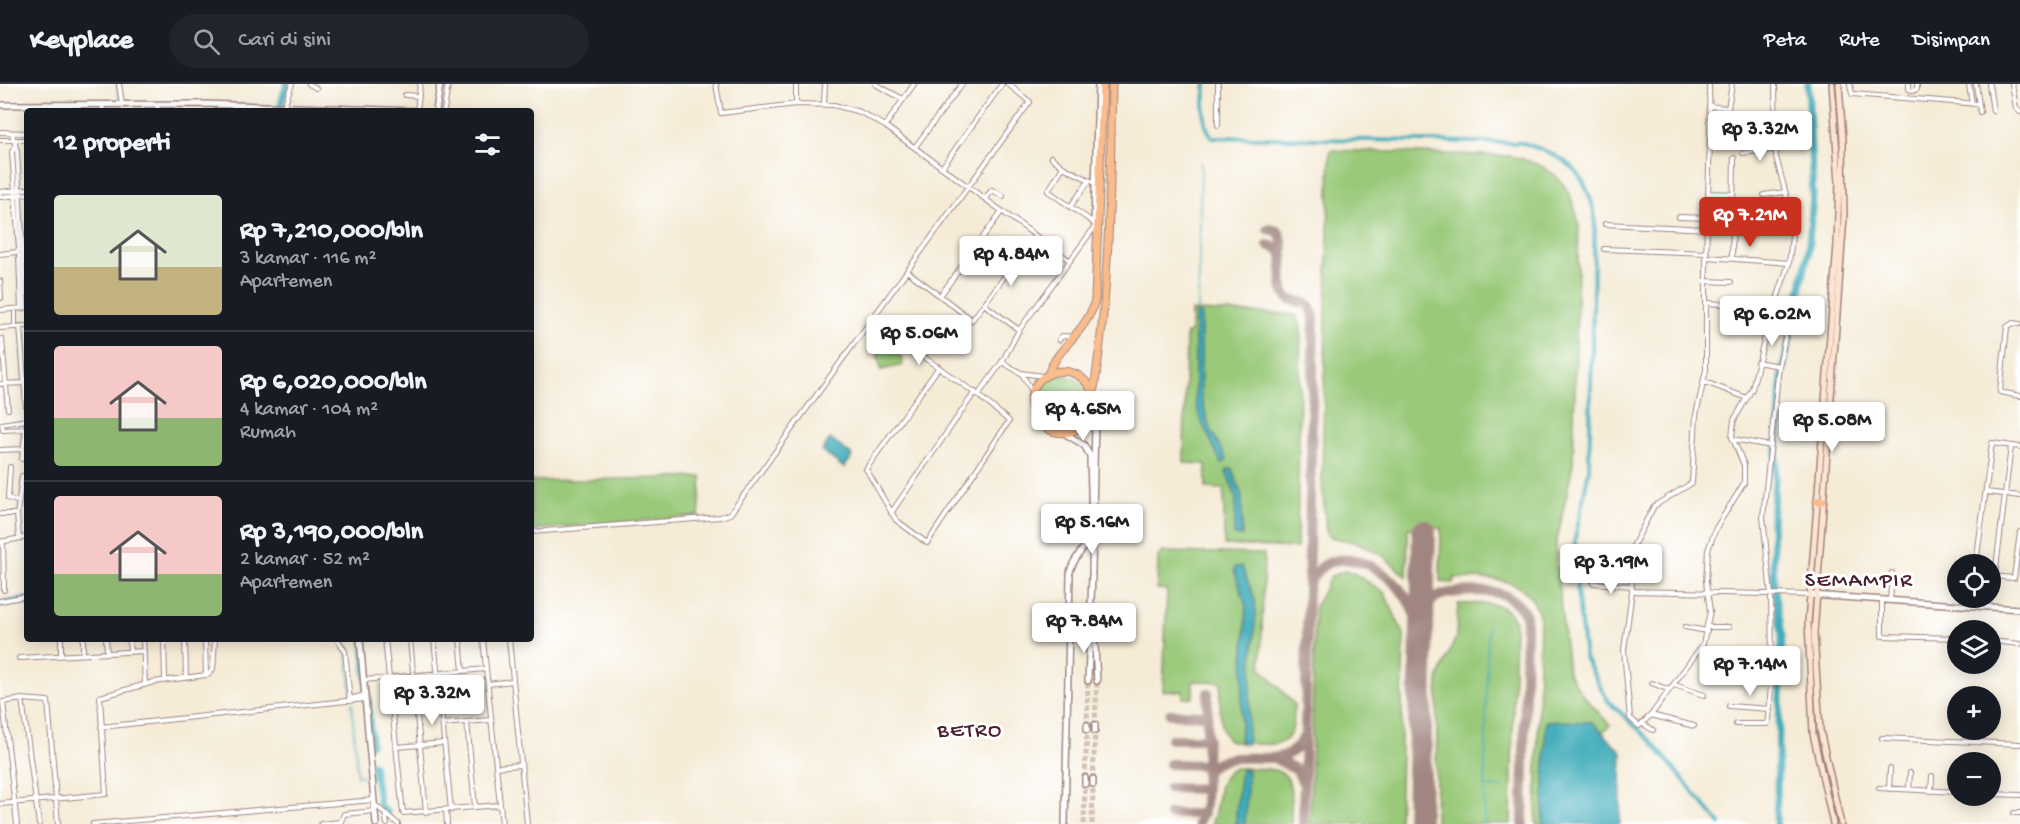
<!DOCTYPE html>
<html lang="id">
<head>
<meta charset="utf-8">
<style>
	body { margin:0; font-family:"Gochi Hand",sans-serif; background:#20242c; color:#f1f3f6; height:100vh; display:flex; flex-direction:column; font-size:22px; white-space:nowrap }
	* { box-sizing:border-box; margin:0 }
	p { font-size:20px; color:#9ea1a6 }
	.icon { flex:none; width:33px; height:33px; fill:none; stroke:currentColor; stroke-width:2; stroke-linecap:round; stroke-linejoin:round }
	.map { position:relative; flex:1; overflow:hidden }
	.side { position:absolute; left:24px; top:24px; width:510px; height:534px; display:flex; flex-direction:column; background:#171b24; border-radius:6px; box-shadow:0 3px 15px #0003 }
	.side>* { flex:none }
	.controls { position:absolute; left:1947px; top:470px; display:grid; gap:12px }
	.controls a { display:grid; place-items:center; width:54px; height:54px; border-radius:50%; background:#171b24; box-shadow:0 3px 15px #0003; font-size:30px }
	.price { position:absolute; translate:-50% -51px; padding:0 14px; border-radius:6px; background:#fff; color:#222; font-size:20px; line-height:39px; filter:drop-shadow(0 2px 3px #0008) }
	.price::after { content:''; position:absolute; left:50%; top:36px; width:18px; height:14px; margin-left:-9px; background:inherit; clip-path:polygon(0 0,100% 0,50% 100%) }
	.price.selected { background:#c8321e; color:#fff }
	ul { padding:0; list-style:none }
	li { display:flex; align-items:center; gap:18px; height:150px; padding:0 30px }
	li+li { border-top:2px solid #363941 }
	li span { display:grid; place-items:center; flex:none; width:168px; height:120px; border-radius:6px; color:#555 }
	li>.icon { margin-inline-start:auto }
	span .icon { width:72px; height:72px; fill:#fffc; stroke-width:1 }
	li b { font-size:26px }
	h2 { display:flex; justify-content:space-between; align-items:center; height:72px; padding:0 30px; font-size:26px }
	header { display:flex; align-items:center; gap:36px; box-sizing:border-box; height:84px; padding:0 30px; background:#171b24; border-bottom:2px solid #363941 }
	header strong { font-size:28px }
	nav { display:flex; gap:33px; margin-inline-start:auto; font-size:21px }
	.search { width:420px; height:54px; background:#20242c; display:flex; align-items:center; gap:15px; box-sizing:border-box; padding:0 21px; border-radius:33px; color:#9ea1a6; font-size:22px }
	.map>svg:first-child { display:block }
	.green { fill:#99c979; stroke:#727452; stroke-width:1.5 }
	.water { fill:#3cabb9; stroke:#436572; stroke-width:1.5 }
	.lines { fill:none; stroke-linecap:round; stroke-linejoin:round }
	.stream { stroke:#3cabb9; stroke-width:1.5 }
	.canal { stroke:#3cabb9; stroke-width:4 }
	.river { stroke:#3cabb9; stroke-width:7 }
	.taxiway { stroke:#a08580; stroke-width:10 }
	.runway { stroke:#a08580; stroke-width:24 }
	.tertiary-tunnel { stroke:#d3c2b4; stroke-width:5; stroke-dasharray:5 2.5; stroke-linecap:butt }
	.minor-casing { stroke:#a08580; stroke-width:6 }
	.tertiary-casing { stroke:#a08580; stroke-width:8 }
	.secondary-casing { stroke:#a08580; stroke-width:8 }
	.trunk-casing { stroke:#a08580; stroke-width:9 }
	.minor { stroke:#fff; stroke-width:4 }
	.tertiary { stroke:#fff; stroke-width:5 }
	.secondary { stroke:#fde4d1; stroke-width:5 }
	.trunk { stroke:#fabc8b; stroke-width:7 }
	.labels { text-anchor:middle; stroke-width:6; stroke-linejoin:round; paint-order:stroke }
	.quarter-label { font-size:22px; letter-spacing:1.5px; fill:#4a1f2b; stroke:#fff }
</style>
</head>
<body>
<header>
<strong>Keyplace</strong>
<div class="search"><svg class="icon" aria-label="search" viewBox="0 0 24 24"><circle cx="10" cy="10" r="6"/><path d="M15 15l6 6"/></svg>Cari di sini</div>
<nav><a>Peta</a><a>Rute</a><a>Disimpan</a></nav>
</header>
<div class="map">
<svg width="2020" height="740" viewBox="0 0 2020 740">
	<rect width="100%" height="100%" fill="#fff"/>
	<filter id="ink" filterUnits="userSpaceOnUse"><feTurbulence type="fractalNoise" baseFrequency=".0167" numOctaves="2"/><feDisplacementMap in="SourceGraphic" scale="12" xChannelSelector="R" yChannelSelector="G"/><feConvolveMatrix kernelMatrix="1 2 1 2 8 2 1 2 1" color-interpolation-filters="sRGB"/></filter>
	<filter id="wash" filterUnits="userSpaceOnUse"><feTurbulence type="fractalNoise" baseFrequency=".008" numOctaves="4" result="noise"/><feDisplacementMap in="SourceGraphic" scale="24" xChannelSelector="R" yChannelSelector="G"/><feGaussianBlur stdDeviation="1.35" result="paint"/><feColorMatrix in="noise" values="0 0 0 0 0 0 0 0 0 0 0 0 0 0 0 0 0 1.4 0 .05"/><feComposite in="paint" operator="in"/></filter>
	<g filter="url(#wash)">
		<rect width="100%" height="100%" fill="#f5ebd6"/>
		<path class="green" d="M1330,66L1511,72C1554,82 1570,97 1579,141L1573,380L1556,461V476L1568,588L1582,610L1610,641L1602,649L1592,638L1546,637L1543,740H1536L1540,534C1529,490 1491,495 1454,494L1453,499L1440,498L1441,444H1408L1407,493L1382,471L1359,459L1329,453L1326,449L1322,397Z
			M1191,227L1289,230L1296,232L1301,242L1297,464L1224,461V405L1206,404V380L1184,379L1186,249L1191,248Z
			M892,252L894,262H898L903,281L881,286L877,267H873L871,257Z
			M1036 319a27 27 0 1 1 54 0a27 27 0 1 1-54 0Z
			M702,393L699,432L531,446V397Z
			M1162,468L1264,470L1261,584L1294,620C1294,656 1290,662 1253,660L1251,658C1246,657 1241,659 1236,658C1215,658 1221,612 1221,598L1193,597V614H1183V607H1163L1167,506L1157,505L1158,473Z
			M1345,487L1355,490L1384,508L1404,551L1399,740H1310L1315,523L1331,492Z
			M1458,520C1480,520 1505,514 1515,538L1511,740H1435L1438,595L1456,553Z
			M1235,684C1292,685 1292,683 1291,740H1211C1222,718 1212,696 1235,684Z"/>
		<path class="water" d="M1195,230H1201V313L1209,342L1227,376L1222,380L1202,339L1195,318Z
			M830,355L853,372L844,384L822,367Z
			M1228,385H1232L1242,413V452H1234L1236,413L1226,388Z
			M1235,483H1242L1254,513L1256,527L1247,660L1240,659L1246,523L1234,486Z
			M1546,637L1592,638L1622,668L1620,740H1543Z
			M1241,684L1248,687L1245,740H1235Z"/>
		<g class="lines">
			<path class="stream" d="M117,0L119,17
				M120,22V27
				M1198,229L1201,78
				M346,555L352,614
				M352,619L357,692L375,691
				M1484,703H1503
				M1484,740L1488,541"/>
			<path class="canal" d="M1206,0C1204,17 1201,39 1212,53L1523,59C1566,73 1586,85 1595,133L1589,385L1575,455V490L1585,574L1608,617L1651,657L1720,740"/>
			<path class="river" d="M279,27L287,0
				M0,520L27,516
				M364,555L371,660
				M373,680L380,723L387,729
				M1776,740L1782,550L1774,500L1772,439L1782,290L1808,170L1813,112L1808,0"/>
			<path class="taxiway" d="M1268,145L1278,147C1290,165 1274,199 1287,213C1293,219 1303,216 1309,221L1314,232L1303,740
				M1268,161L1279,165L1283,173
				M1310,498C1329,459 1376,477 1399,504C1412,519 1417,536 1422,555
				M1422,540C1424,531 1427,520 1435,514C1446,506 1488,506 1501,510C1512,513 1520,522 1526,531L1523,740
				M1170,630L1208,631
				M1171,655H1208
				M1274,674L1297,686L1302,697
				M1170,680L1207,681
				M1207,687C1234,656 1286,695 1304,652
				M1169,704L1206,705
				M1169,730H1203
				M1198,740L1205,721L1208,609"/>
			<path class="runway" d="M1418,740L1424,447"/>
		</g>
	</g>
	<g filter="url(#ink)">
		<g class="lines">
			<path class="tertiary-tunnel" d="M1087,641L1088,597
				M1095,641L1097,597
				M1085,694L1087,646
				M1093,695L1095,647
				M1084,740L1085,700
				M1092,740L1093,700"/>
			<g class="minor-casing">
				<path id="minor" d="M119,0L122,20
					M309,0L316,4
					M716,0L721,29L796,20L834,21L860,28L885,42L1069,176
					M875,0L903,15
					M1218,0V41
					M1709,0L1710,55L1706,173V286L1696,331L1692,399L1654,422L1631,466L1632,507L1624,566L1630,634L1639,642L1651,631L1703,560L1710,527L1706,498L1708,466L1716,444L1744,399V381L1732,353L1734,336L1752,305L1766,248L1789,179L1792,152L1791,129L1776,73L1775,0
					M1850,0L1852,10L1979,20
					M1909,0V5L1913,7L1917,5V0
					M1969,0L1972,20
					M1976,0L1980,28
					M1989,0L1993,27
					M2012,0L2016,24L2020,28
					M405,11L419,12
					M102,20L103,27
					M796,20V0
					M824,20L825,0
					M284,22L292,0
					M1709,22L1728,24
					M157,27L158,20
					M417,27L420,0
					M444,27L448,0
					M1709,37H1734
					M1726,37L1732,0
					M885,42L914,0
					M0,48L27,49
					M12,49L17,67L23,166
					M0,56H27
					M14,63L12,68L19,165
					M915,63L962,0
					M1743,69L1775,65
					M1051,73L1063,83L1095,99
					M943,82L1002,0
					M1063,83L1048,107L1094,139
					M0,108L27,105
					M1709,109L1733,110
					M1764,111L1785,108
					M0,113L27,110
					M985,114L992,106L1003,112
					M1070,123L1089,97
					M1733,128H1748
					M1679,133L1709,134
					M1605,140L1708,145
					M1604,165L1707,169
					M0,170L17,168L20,165L24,169L20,172L17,168
					M23,171L25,224
					M19,172L21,225
					M1707,173L1789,179
					M1732,174L1734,74
					M907,187L972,236L1035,152
					M0,197L1,214
					M1706,197L1731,198
					M940,212L1002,127
					M1706,219L1774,223
					M985,221L1019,246
					M0,226L23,224
					M15,226V243L27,242
					M872,237L978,311L1009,337L927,459L896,436L866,385L939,283
					M2020,240L2013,239L2007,243L2000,308L2020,312
					M20,242L27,336L22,375
					M0,244L15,243
					M2,255L8,325
					M1059,256L1062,252L1073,253
					M1002,278L1021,289L1043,292
					M1779,282L1786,249
					M1022,290L1033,309
					M1705,298L1747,314
					M0,300L26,299
					M978,311L1002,278L1019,246L1094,144
					M24,345L3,346L2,340L27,336
					M1733,355L1771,362
					M0,366L22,365
					M10,383L8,414L19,418
					M1986,408L2020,412
					M891,429L975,308
					M0,430H17
					M531,448L720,433L730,430L1030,18L1008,0
					M19,454L17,430L22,392
					M3,457L4,506
					M0,458L27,453
					M1976,480L1992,359L2020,363
					M1990,492L2014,494L2020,448
					M1995,492L2011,362
					M1593,499L1632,502
					M1632,507L1810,511
					M0,517L27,512
					M1882,517V552L1958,554
					M1890,517L1892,489
					M1685,543L1707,547
					M1708,543H1729
					M61,555V571
					M83,555V570
					M106,555L107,569
					M129,555L130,568
					M143,555L145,601
					M164,555L165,596
					M185,555L186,594
					M337,555L345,567L350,617
					M385,555L403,729L499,721
					M410,555L426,728
					M434,555L451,726
					M460,555L463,587
					M483,555L502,740
					M509,555L527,740
					M1990,557L2020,560
					M19,574L144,567
					M207,591L213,585L215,555
					M364,596L486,585
					M1652,599L1669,606
					M488,600L513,597
					M1674,601L1704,611
					M349,615L365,611
					M1729,622L1770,625
					M1651,631L1694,642
					M467,638L475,723
					M442,640L491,636
					M1643,640L1653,646
					M1736,640H1767L1769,636L1772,578L1771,511L1763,433L1779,282L1757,278
					M101,643L365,615
					M1882,654L2020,660
					M396,663L444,659
					M496,683L521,681
					M1879,704L1958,708
					M1889,705L1890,685
					M1909,705L1910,689
					M1931,707L1932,692
					M1951,707L1952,693
					M1990,710L2020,711
					M1993,710L1994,695
					M0,720L106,710L100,613L154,598L206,591L205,555
					M375,721L398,740
					M446,726L447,740
					M385,729L387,740
					M2014,729H2020
					M17,740L3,618L22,615
					M39,740L22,615L48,617L58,740
					M93,740L374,716
					M321,740L340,738
					M340,740L344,730L375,727"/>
			</g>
			<g class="tertiary-casing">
				<path id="tertiary" d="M1098,0L1094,139L1098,150
					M0,21L204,20L417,27
					M436,27L440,0
					M1064,349L1084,361L1090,372C1090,393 1094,436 1088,454C1084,467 1073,474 1070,488
					M1092,488L1095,336L1093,322
					M1810,511L2020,525
					M1091,543L1095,562L1097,597
					M360,555L376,740
					M1088,597L1092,491
					M1087,646V641
					M1095,647V641
					M1085,700V694
					M1093,700V695
					M1065,740L1070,491"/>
			</g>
			<g class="secondary-casing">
				<path id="secondary" d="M1832,0L1839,98L1837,160L1808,538L1813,650L1833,740
					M1839,0L1843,56L1844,132L1814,550L1820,646L1841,740"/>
			</g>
			<g class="trunk-casing">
				<path id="trunk" d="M1048,290C1058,262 1088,247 1095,216L1103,0
					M1093,310C1077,268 1019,290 1033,328C1037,338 1046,346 1056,348C1070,351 1085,344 1090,331C1094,323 1091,316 1093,309C1096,296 1097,282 1099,269C1110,180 1110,90 1112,0
					M1817,417H1823"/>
			</g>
			<use href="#minor" class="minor"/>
			<use href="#tertiary" class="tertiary"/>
			<use href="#secondary" class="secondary"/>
			<use href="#trunk" class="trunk"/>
		</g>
	</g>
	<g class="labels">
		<g class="quarter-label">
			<text x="1859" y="502">SEMAMPIR</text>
			<text x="970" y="652">BETRO</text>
		</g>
	</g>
</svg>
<div class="controls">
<a><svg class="icon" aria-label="locate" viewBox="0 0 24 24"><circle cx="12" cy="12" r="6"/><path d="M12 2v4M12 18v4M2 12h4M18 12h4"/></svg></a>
<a><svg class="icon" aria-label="layers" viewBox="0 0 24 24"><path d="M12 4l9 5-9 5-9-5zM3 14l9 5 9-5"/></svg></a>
<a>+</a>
<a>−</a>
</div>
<b class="price" style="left:1760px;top:78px">Rp 3.32M</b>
<b class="price selected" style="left:1750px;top:164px">Rp 7.21M</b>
<b class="price" style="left:1011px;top:203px">Rp 4.84M</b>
<b class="price" style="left:1772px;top:263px">Rp 6.02M</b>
<b class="price" style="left:919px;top:282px">Rp 5.06M</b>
<b class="price" style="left:1083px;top:358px">Rp 4.65M</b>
<b class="price" style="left:1832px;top:369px">Rp 5.08M</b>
<b class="price" style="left:1092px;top:471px">Rp 5.16M</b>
<b class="price" style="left:1611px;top:511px">Rp 3.19M</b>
<b class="price" style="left:1084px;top:570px">Rp 7.84M</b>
<b class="price" style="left:1750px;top:613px">Rp 7.14M</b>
<b class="price" style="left:432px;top:642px">Rp 3.32M</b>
<section class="side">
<h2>12 properti<svg class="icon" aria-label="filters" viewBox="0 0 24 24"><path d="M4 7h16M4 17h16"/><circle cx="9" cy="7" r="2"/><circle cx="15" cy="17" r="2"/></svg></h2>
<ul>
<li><span style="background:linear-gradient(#dfe7d0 60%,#c2b280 0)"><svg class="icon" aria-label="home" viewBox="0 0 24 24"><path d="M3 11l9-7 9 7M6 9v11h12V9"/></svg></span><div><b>Rp 7,210,000/bln</b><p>3 kamar · 116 m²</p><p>Apartemen</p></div></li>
<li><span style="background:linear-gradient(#f6c9c9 60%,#8fb573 0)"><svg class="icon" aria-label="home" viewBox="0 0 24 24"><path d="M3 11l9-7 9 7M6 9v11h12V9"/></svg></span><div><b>Rp 6,020,000/bln</b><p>4 kamar · 104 m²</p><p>Rumah</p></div></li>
<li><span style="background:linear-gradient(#f6c9c9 65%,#8fb573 0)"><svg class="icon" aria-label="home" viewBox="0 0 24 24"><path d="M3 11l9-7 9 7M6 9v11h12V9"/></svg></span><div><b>Rp 3,190,000/bln</b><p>2 kamar · 52 m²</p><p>Apartemen</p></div></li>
</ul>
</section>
</div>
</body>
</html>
